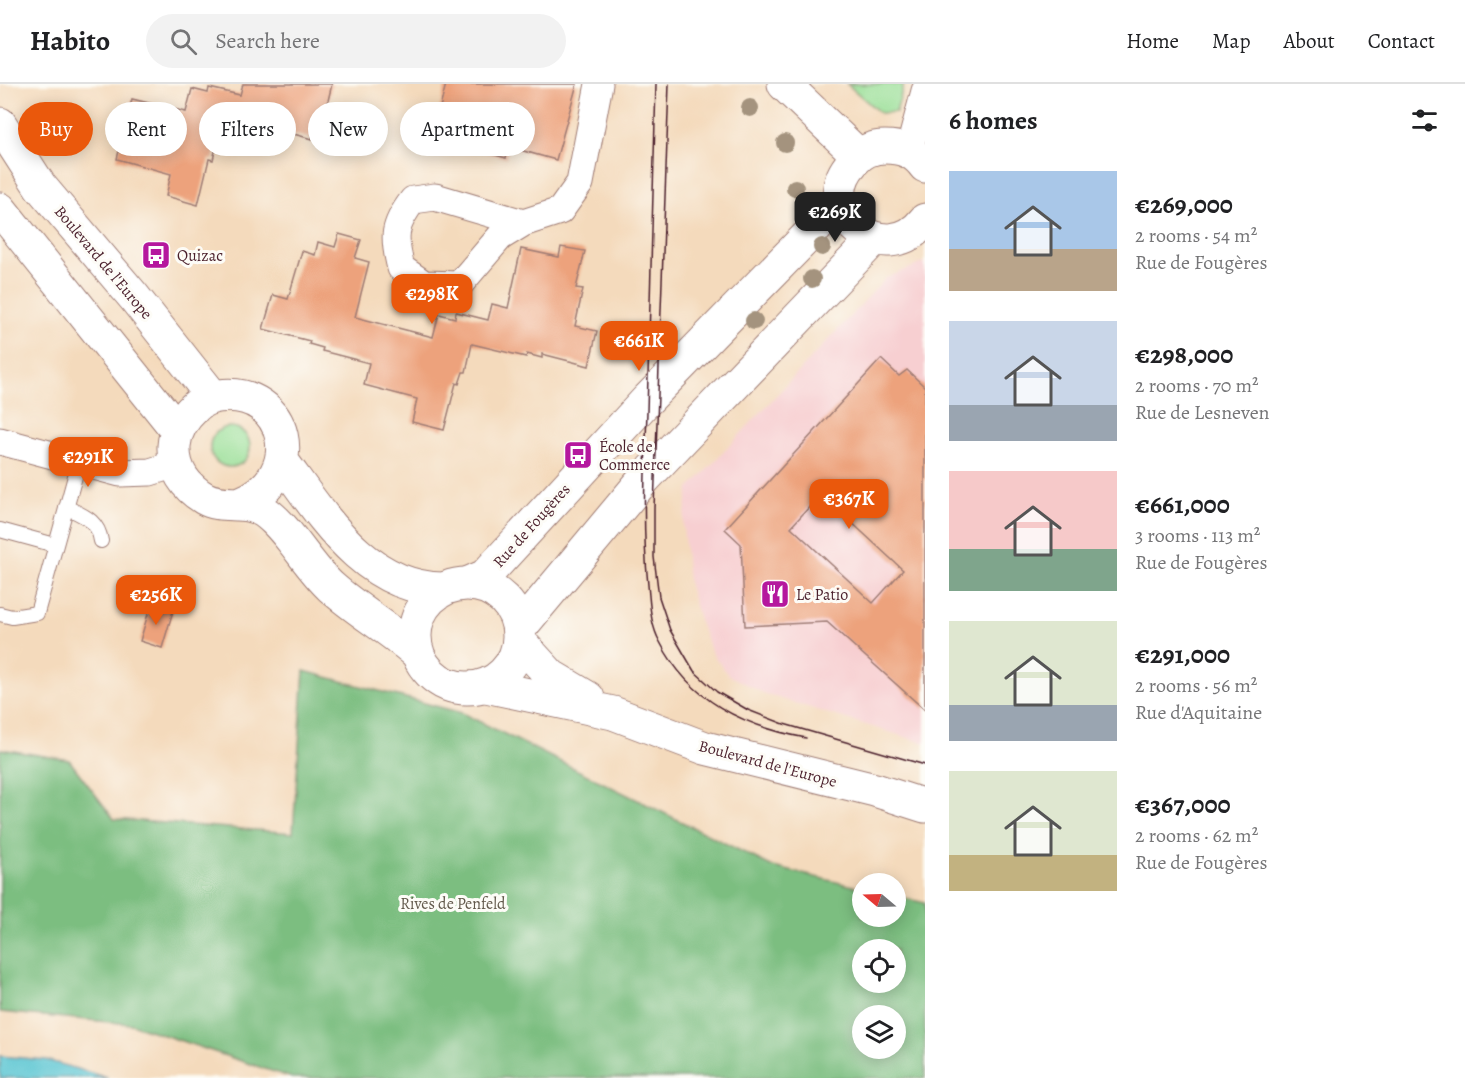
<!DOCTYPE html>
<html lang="en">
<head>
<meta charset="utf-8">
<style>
	body { margin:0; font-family:Alegreya,serif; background:#f2f2f2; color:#202124; height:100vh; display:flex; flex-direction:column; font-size:22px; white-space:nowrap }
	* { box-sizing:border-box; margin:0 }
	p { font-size:20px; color:#757577 }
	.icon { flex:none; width:33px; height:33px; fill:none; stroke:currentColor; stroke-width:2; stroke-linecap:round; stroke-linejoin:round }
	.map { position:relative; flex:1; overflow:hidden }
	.panel { display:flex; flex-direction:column; background:#fff; width:540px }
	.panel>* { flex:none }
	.hud { position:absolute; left:18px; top:18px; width:570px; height:54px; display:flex; gap:12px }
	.needle { width:39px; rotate:289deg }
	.controls { position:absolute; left:852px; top:789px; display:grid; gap:12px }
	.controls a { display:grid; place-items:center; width:54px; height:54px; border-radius:50%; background:#fff; box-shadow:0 3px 15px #0003; font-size:30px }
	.price { position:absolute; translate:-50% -51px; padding:0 14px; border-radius:12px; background:#ea580c; color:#fff; font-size:20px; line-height:39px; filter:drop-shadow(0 2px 3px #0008) }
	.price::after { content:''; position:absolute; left:50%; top:36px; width:18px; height:14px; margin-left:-9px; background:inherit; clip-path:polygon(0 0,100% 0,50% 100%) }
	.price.current { background:#222; color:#fff }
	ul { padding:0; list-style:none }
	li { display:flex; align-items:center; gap:18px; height:150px; padding:0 24px }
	li span { display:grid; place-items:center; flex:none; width:168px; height:120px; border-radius:0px; color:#555 }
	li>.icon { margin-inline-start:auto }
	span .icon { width:72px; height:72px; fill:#fffc; stroke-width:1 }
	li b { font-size:26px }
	h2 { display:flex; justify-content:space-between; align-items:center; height:72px; padding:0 24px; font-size:26px }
	.tag { padding:0 21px; border-radius:27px; background:#fff; box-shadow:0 3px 15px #0003; font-size:21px; line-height:54px }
	.tag.current { background:#ea580c; color:#fff }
	header { display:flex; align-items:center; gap:36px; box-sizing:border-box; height:84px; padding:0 30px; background:#fff; border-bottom:2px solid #e0e0e0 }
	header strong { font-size:28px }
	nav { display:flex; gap:33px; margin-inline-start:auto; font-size:21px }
	.search { width:420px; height:54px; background:#f2f2f2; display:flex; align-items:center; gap:15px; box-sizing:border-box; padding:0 21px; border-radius:33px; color:#757577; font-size:22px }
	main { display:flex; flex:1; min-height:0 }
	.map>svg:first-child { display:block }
	.built { fill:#f7cfd1 }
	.green { fill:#9adf97; stroke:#727f61; stroke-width:1.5 }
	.forest { fill:#7bbe80; stroke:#626e56; stroke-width:1.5; fill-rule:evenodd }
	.water { fill:#59c5d2; stroke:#52727e; stroke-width:1.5 }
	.building { fill:#eda27c; fill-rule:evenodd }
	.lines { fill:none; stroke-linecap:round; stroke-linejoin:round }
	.service-casing { stroke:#9f7c74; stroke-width:16 }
	.minor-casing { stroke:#9f7c74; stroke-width:29 }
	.tertiary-casing { stroke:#9f7c74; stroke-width:35 }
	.primary-casing { stroke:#9f7c74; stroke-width:35 }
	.service { stroke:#fff; stroke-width:14 }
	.minor { stroke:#fff; stroke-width:27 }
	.tertiary { stroke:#fff; stroke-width:33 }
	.primary { stroke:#fff; stroke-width:33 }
	.tram { stroke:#4a1f2b; stroke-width:1.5 }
	.tree { fill:#a4937e }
	.labels { text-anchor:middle; stroke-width:6; stroke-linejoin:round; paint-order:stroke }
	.poi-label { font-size:16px; fill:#4a1f2b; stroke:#fdfcf7; text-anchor:start }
	.street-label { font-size:16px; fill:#4a1f2b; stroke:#fdfcf7 }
	.park-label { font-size:16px; fill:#62594b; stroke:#fdfcf7 }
</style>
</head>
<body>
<header>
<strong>Habito</strong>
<div class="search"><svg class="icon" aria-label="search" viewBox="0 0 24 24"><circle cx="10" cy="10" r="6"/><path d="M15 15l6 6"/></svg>Search here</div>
<nav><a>Home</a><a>Map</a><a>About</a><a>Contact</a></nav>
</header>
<main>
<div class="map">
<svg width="925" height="994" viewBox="0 0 925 994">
	<rect width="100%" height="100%" fill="#fdfcf7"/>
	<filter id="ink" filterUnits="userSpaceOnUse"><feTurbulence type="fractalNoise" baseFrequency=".0167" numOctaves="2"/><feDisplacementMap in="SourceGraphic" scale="12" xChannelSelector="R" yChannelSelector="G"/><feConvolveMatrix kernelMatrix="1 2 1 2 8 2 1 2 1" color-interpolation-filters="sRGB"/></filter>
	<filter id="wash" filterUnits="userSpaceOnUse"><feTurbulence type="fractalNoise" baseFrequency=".008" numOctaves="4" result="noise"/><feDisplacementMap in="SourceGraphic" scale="24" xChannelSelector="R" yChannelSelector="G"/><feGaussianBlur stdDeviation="1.35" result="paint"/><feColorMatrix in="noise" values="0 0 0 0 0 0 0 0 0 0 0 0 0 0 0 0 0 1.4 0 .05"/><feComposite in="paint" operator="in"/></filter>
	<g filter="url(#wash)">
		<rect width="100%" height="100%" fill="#f4dabc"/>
		<path class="built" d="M925,178V659L765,610L728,591L712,569L701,542L688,498L683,441L689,405L886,194Z"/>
		<path class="green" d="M847,0H904L896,28L880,29Z
			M210 363a20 20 0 1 1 40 0a20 20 0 1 1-40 0Z"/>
		<path class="forest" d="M304,587L462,629L773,783L862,804V832H896V812L925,819V994H292L131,940L0,928V665L69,676L114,735L293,749ZM862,866H896V898H862ZM862,932H896V964H862Z"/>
		<path class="water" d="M0,972L46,976L108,994H0Z"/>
		<g id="blocks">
			<path class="building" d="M243,0H332L327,21L349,27L341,58L313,50L312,55L242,36L241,40L225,36L219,63H216L213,76L209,75L198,121L166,112L171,90L117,75L132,15L186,28L192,5L208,9L209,4L240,11Z
				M446,0H577L556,76L509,63L506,74L485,68L488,58L435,43Z
				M339,150L361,156L355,174L369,178L355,233L433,253L439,230L455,234L456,228L488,236L492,220L508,224L521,165L559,173L561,163L585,167L576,204L583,205L575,242L597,247L589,282L542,270V274L527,270L526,273L472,260L466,288H463L459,300L456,299L444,346L412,338L417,315L364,301L369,279L322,267L323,264L309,260L310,257L263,245L273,211L288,215L302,167L315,171L318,158L335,163Z
				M881,275L899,292L907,286L925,303V626L827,538L745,542L741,460L725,445ZM821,410L903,486L873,519L791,443Z
				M151,520L173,527L162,564L140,557Z"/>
		</g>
	</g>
	<g filter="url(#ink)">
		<use href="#blocks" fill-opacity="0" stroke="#9f7c74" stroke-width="1.5"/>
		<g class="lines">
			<g class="service-casing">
				<path id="service" d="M66,423C84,432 98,436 101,457
					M0,446L55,461
					M0,530L12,533L37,529L79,378"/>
			</g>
			<g class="minor-casing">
				<path id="minor" d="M909,67L925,7
					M523,139L435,113L413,116C393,142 393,153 401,184L424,200L459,201L500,153L523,139L560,127L580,99L599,0
					M0,357L120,389L150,388L176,380"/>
			</g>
			<g class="tertiary-casing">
				<path id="tertiary" d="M784,0L858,71
					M925,82C915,68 902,63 885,63C872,63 861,68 853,78C809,125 884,189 925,136
					M469,499L485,492L647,316L840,119
					M519,545L645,394L874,155"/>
			</g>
			<g class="primary-casing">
				<path id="primary" d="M0,40L40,102L134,213L213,313
					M0,125L177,346
					M282,377C322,431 366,505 443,505
					M241,419C309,392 288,303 219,312C211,313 201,317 195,323C183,334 175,346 174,362C173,385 186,403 204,414C223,425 245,414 265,428C288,444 308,482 331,503C358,527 390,545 417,569
					M415 552a52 52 0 1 1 104 0a52 52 0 1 1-104 0Z
					M519,557L551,592L588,614
					M486,602L613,629L705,664L875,706L925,722"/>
			</g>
			<use href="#service" class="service"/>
			<use href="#minor" class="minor"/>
			<use href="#tertiary" class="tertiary"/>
			<use href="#primary" class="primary"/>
			<path class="tram" d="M656,0C653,109 650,219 647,328C645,386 642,443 648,501C650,520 650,540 660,558C690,617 743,642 806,654
				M669,0L654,424V473L659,513L670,546L694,587L717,608L748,626L784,640L925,681"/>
		</g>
		<g class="tree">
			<circle cx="750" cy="24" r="9"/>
			<circle cx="785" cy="59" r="9"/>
			<circle cx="795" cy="104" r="9"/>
			<circle cx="822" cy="163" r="9"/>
			<circle cx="812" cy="195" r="9"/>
			<circle cx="754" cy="237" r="9"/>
		</g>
	</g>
	<defs>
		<g id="bus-square" transform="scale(1.5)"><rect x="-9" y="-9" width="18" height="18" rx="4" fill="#b5179e" stroke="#fdfcf7"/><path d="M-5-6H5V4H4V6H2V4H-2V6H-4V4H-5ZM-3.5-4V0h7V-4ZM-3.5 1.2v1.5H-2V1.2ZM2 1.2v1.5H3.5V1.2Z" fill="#fff"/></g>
		<g id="restaurant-square" transform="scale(1.5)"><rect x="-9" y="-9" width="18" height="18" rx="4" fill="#b5179e" stroke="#fdfcf7"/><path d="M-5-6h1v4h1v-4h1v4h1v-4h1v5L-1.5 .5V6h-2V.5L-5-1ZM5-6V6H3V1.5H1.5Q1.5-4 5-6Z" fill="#fff"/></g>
	</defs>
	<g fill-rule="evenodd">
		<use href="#bus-square" x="156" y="171"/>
		<use href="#bus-square" x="578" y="371"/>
		<use href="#restaurant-square" x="775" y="510"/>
	</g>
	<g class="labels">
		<g class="poi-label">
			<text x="177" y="177">Quizac</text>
			<text x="599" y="368">École de<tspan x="599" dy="18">Commerce</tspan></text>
			<text x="796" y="516">Le Patio</text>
		</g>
		<g class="street-label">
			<text transform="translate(104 178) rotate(50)" y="6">Boulevard de l'Europe</text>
			<text transform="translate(531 441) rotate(-48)" y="6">Rue de Fougères</text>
			<text transform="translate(768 679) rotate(15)" y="6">Boulevard de l'Europe</text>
		</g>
		<g class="park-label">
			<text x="453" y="825">Rives de Penfeld</text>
		</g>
	</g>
</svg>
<div class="controls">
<a><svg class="needle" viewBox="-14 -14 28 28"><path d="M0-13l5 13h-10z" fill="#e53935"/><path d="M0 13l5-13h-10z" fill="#757577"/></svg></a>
<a><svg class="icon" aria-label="locate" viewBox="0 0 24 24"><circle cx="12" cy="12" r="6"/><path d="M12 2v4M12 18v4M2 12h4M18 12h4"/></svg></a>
<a><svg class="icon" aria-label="layers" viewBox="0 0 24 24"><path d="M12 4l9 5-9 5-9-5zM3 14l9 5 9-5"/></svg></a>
</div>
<b class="price current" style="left:835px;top:159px">€269K</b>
<b class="price" style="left:432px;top:241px">€298K</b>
<b class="price" style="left:639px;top:288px">€661K</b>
<b class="price" style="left:88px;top:404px">€291K</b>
<b class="price" style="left:849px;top:446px">€367K</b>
<b class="price" style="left:156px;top:542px">€256K</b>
<div class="hud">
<a class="tag current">Buy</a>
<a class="tag">Rent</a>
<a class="tag">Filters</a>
<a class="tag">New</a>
<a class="tag">Apartment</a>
</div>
</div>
<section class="panel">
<h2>6 homes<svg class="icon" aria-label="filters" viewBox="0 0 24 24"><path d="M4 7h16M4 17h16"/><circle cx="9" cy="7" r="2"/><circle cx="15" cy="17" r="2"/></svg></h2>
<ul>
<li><span style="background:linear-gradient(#a9c7e8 65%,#b9a48a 0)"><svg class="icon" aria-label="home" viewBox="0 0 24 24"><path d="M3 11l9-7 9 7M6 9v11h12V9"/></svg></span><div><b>€269,000</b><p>2 rooms · 54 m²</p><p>Rue de Fougères</p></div></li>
<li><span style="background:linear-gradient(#c9d6e8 70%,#9aa5b1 0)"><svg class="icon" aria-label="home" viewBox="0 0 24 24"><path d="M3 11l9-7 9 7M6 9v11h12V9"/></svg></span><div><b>€298,000</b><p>2 rooms · 70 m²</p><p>Rue de Lesneven</p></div></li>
<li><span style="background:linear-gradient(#f6c9c9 65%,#7fa58c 0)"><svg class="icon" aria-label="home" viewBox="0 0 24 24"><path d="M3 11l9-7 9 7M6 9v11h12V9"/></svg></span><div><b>€661,000</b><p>3 rooms · 113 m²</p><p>Rue de Fougères</p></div></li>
<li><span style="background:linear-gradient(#dfe7d0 70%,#9aa5b1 0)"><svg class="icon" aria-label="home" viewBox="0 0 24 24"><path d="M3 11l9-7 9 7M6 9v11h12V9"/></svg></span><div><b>€291,000</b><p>2 rooms · 56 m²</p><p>Rue d'Aquitaine</p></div></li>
<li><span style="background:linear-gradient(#dfe7d0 70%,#c2b280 0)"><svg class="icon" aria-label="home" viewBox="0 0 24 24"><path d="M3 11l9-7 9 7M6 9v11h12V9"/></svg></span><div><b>€367,000</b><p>2 rooms · 62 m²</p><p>Rue de Fougères</p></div></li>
</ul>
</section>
</main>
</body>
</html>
